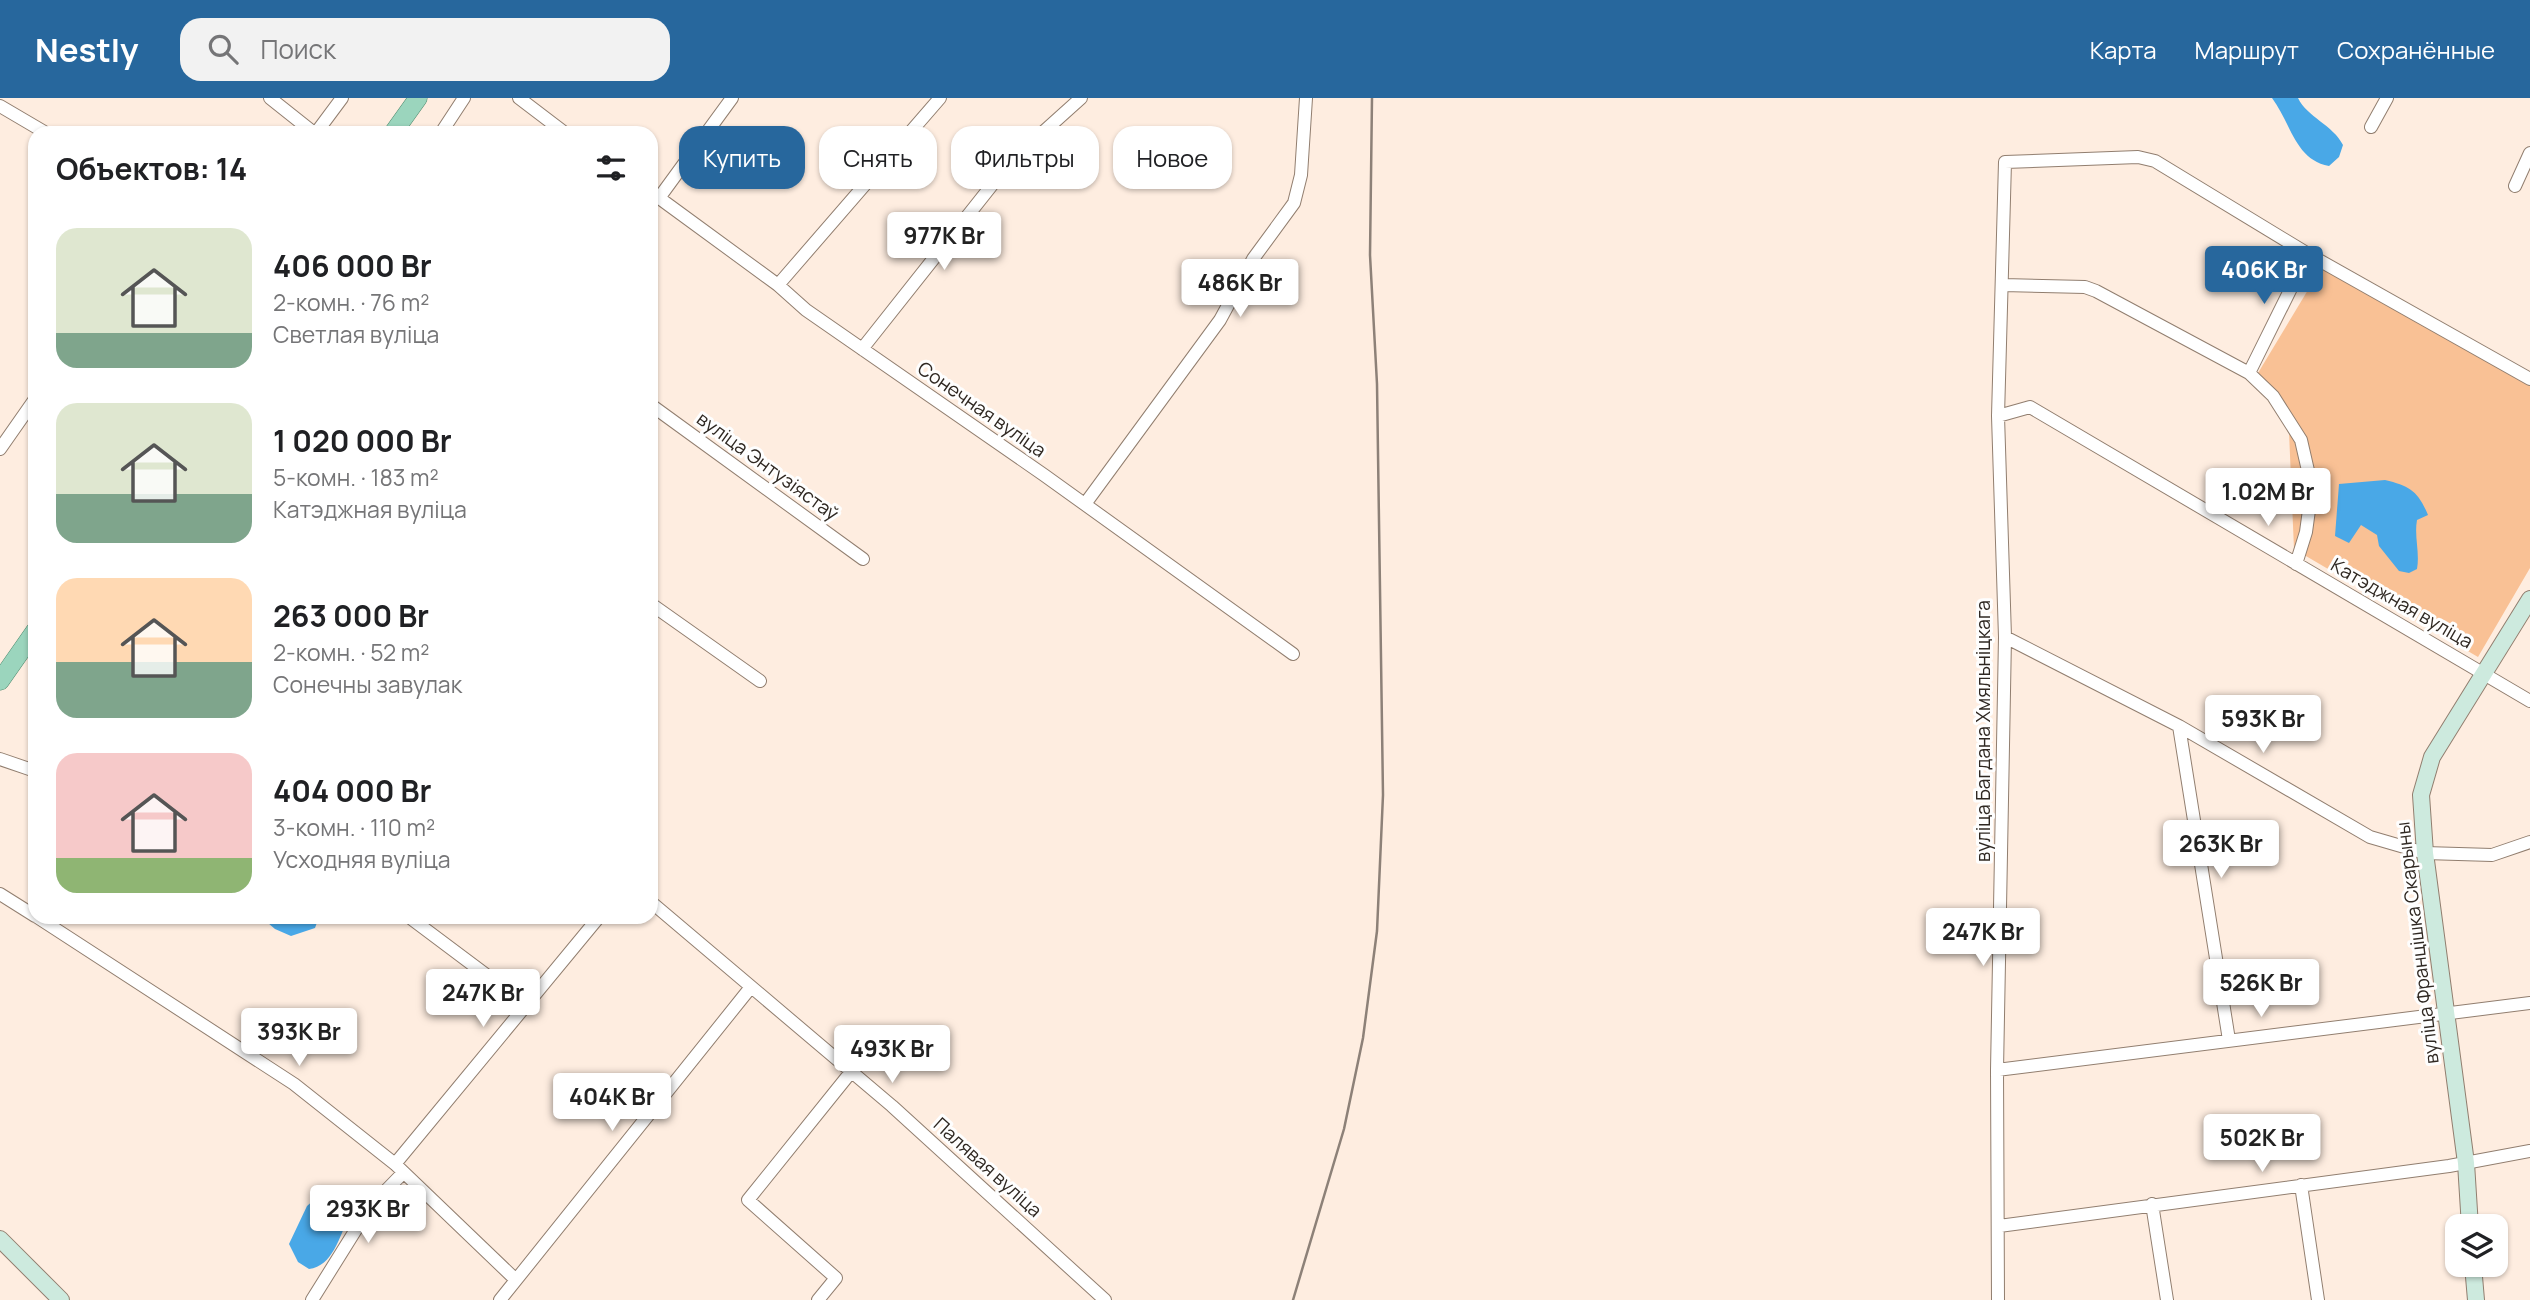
<!DOCTYPE html>
<html lang="ru">
<head>
<meta charset="utf-8">
<style>
	body { margin:0; font-family:Manrope,sans-serif; background:#f2f2f2; color:#202124; height:100vh; display:flex; flex-direction:column; font-size:26px; white-space:nowrap }
	* { box-sizing:border-box; margin:0 }
	p { font-size:23px; color:#757577 }
	.icon { flex:none; width:38px; height:38px; fill:none; stroke:currentColor; stroke-width:2; stroke-linecap:round; stroke-linejoin:round }
	.map { position:relative; flex:1; overflow:hidden }
	.details { position:absolute; left:28px; top:28px; width:630px; height:798px; display:flex; flex-direction:column; background:#fff; border-radius:21px; box-shadow:0 2px 5px #0004 }
	.details>* { flex:none }
	.banner { position:absolute; left:679px; top:28px; width:665px; height:63px; display:flex; gap:14px }
	.buttons { position:absolute; left:2445px; top:1116px; display:grid; gap:14px }
	.buttons a { display:grid; place-items:center; width:63px; height:63px; border-radius:14px; background:#fff; box-shadow:0 2px 5px #0004; font-size:35px }
	.price { position:absolute; translate:-50% -60px; padding:0 16px; border-radius:7px; background:#fff; color:#222; font-size:23px; line-height:46px; filter:drop-shadow(0 2px 4px #0008) }
	.price::after { content:''; position:absolute; left:50%; top:42px; width:21px; height:16px; margin-left:-10px; background:inherit; clip-path:polygon(0 0,100% 0,50% 100%) }
	.price.current { background:#27679d; color:#fff }
	ul { padding:0; list-style:none }
	li { display:flex; align-items:center; gap:21px; height:175px; padding:0 28px }
	li span { display:grid; place-items:center; flex:none; width:196px; height:140px; border-radius:21px; color:#555 }
	li>.icon { margin-inline-start:auto }
	span .icon { width:84px; height:84px; fill:#fffc; stroke-width:1 }
	li b { font-size:30px }
	h2 { display:flex; justify-content:space-between; align-items:center; height:84px; padding:0 28px; font-size:30px }
	.pill { padding:0 24px; border-radius:21px; background:#fff; box-shadow:0 2px 5px #0004; font-size:24px; line-height:63px }
	.pill.current { background:#27679d; color:#fff }
	header { display:flex; align-items:center; gap:42px; box-sizing:border-box; height:98px; padding:0 35px; background:#27679d; color:#fff }
	header strong { font-size:33px }
	nav { display:flex; gap:38px; margin-inline-start:auto; font-size:24px }
	.search { width:490px; height:63px; background:#f2f2f2; display:flex; align-items:center; gap:18px; box-sizing:border-box; padding:0 24px; border-radius:21px; color:#757577; font-size:26px }
	.map>svg:first-child { display:block }
	.green { fill:#f9c195 }
	.water { fill:#49a8e7 }
	.lines { fill:none; stroke-linecap:round; stroke-linejoin:round }
	.street-casing { stroke:#917e6f; stroke-width:14 }
	.secondary-casing { stroke:#917e6f; stroke-width:18 }
	.primary-casing { stroke:#4a866a; stroke-width:19 }
	.street { stroke:#fff; stroke-width:12 }
	.secondary { stroke:#cdeade; stroke-width:16 }
	.primary { stroke:#9bd5bd; stroke-width:18 }
	.rail { stroke:#8d8178; stroke-width:2.5 }
	.labels { text-anchor:middle; stroke-width:6; stroke-linejoin:round; paint-order:stroke }
	.street-label { font-size:19px; fill:#2f2822; stroke:#fefefe }
</style>
</head>
<body>
<header>
<strong>Nestly</strong>
<div class="search"><svg class="icon" aria-label="search" viewBox="0 0 24 24"><circle cx="10" cy="10" r="6"/><path d="M15 15l6 6"/></svg>Поиск</div>
<nav><a>Карта</a><a>Маршрут</a><a>Сохранённые</a></nav>
</header>
<div class="map">
<svg width="2530" height="1202" viewBox="0 0 2530 1202">
	<rect width="100%" height="100%" fill="#feede0"/>
	<path class="green" d="M2323,167L2530,286V470L2478,559L2294,451L2289,334L2277,295L2258,275Z"/>
	<path class="water" d="M2272,0H2298C2307,19 2333,27 2343,47L2339,59L2329,68C2295,62 2291,25 2272,0Z
		M2385,382C2410,388 2418,393 2428,417L2417,422C2414,439 2420,454 2417,471L2409,475L2399,473L2379,448L2377,437L2361,427L2349,445L2335,438L2339,386Z
		M261,819H319L315,830L291,838L275,831Z
		M315,1101C327,1100 344,1107 349,1119C339,1139 333,1168 309,1171L298,1164L289,1146L307,1108Z"/>
	<g class="lines">
		<g class="street-casing">
			<path id="street" d="M270,0L314,35
				M519,0L565,35
				M0,8L46,35
				M2371,29L2387,0
				M316,35L342,0
				M441,35L464,0
				M2515,88L2530,55
				M651,94L778,187L806,212L1044,377L1293,556
				M659,100L732,0
				M778,187L940,0
				M2003,187L2085,189L2096,193L2249,275L2273,298L2301,342L2312,390L2306,434L2296,466
				M862,251L1011,63L1081,0
				M2249,275L2308,156
				M651,307L863,461
				M1998,318L2030,309L2530,603
				M0,351L35,301
				M1085,406L1220,222L1253,161L1294,105L1301,77L1306,0
				M651,506L760,583
				M2005,539L2179,628L2370,739L2425,755L2492,757L2530,744
				M2179,628L2229,942
				M0,661L35,673
				M0,796L35,818
				M651,804L892,1008L1105,1202
				M37,819L294,986L395,1066L516,1182
				M409,819L525,906
				M1997,972L2530,905
				M395,1066L599,819
				M2301,1087L2318,1202
				M2152,1106L2167,1202
				M1999,1128L2449,1068L2530,1053
				M312,1202L370,1109L402,1076
				M500,1202L751,889
				M818,1202L836,1180L748,1102L851,974
				M1998,1202L1997,972L2005,539L1998,318L2005,64L2138,59L2155,63L2308,156L2530,281"/>
		</g>
		<g class="secondary-casing">
			<path id="secondary" d="M2470,1129L2466,1065L2425,755L2421,697L2432,659L2530,501
				M0,1141L61,1202
				M2473,1167L2476,1202"/>
		</g>
		<g class="primary-casing">
			<path id="primary" d="M393,35L418,0
				M0,583L35,533"/>
		</g>
		<use href="#street" class="street"/>
		<use href="#secondary" class="secondary"/>
		<use href="#primary" class="primary"/>
		<path class="rail" d="M1293,1202L1344,1031L1363,940L1377,833L1383,697L1377,286L1370,157L1372,0"/>
	</g>
	<g class="labels">
		<g class="street-label">
			<text transform="translate(982 311) rotate(35)" y="7">Сонечная вуліца</text>
			<text transform="translate(768 368) rotate(36)" y="7">вуліца Энтузіястаў</text>
			<text transform="translate(2402 505) rotate(30)" y="7">Катэджная вуліца</text>
			<text transform="translate(1983 633) rotate(-90)" y="7">вуліца Багдана Хмяльніцкага</text>
			<text transform="translate(2417 845) rotate(-97)" y="7">вуліца Францішка Скарыны</text>
			<text transform="translate(988 1069) rotate(42)" y="7">Палявая вуліца</text>
		</g>
	</g>
</svg>
<div class="buttons">
<a><svg class="icon" aria-label="layers" viewBox="0 0 24 24"><path d="M12 4l9 5-9 5-9-5zM3 14l9 5 9-5"/></svg></a>
</div>
<b class="price" style="left:944px;top:174px">977K Br</b>
<b class="price current" style="left:2264px;top:208px">406K Br</b>
<b class="price" style="left:1240px;top:221px">486K Br</b>
<b class="price" style="left:2268px;top:430px">1.02M Br</b>
<b class="price" style="left:2263px;top:657px">593K Br</b>
<b class="price" style="left:2221px;top:782px">263K Br</b>
<b class="price" style="left:1983px;top:870px">247K Br</b>
<b class="price" style="left:2261px;top:921px">526K Br</b>
<b class="price" style="left:483px;top:931px">247K Br</b>
<b class="price" style="left:299px;top:970px">393K Br</b>
<b class="price" style="left:892px;top:987px">493K Br</b>
<b class="price" style="left:612px;top:1035px">404K Br</b>
<b class="price" style="left:2262px;top:1076px">502K Br</b>
<b class="price" style="left:368px;top:1147px">293K Br</b>
<div class="banner">
<a class="pill current">Купить</a>
<a class="pill">Снять</a>
<a class="pill">Фильтры</a>
<a class="pill">Новое</a>
</div>
<section class="details">
<h2>Объектов: 14<svg class="icon" aria-label="filters" viewBox="0 0 24 24"><path d="M4 7h16M4 17h16"/><circle cx="9" cy="7" r="2"/><circle cx="15" cy="17" r="2"/></svg></h2>
<ul>
<li><span style="background:linear-gradient(#dfe7d0 75%,#7fa58c 0)"><svg class="icon" aria-label="home" viewBox="0 0 24 24"><path d="M3 11l9-7 9 7M6 9v11h12V9"/></svg></span><div><b>406 000 Br</b><p>2-комн. · 76 m²</p><p>Светлая вуліца</p></div></li>
<li><span style="background:linear-gradient(#dfe7d0 65%,#7fa58c 0)"><svg class="icon" aria-label="home" viewBox="0 0 24 24"><path d="M3 11l9-7 9 7M6 9v11h12V9"/></svg></span><div><b>1 020 000 Br</b><p>5-комн. · 183 m²</p><p>Катэджная вуліца</p></div></li>
<li><span style="background:linear-gradient(#ffd9b3 60%,#7fa58c 0)"><svg class="icon" aria-label="home" viewBox="0 0 24 24"><path d="M3 11l9-7 9 7M6 9v11h12V9"/></svg></span><div><b>263 000 Br</b><p>2-комн. · 52 m²</p><p>Сонечны завулак</p></div></li>
<li><span style="background:linear-gradient(#f6c9c9 75%,#8fb573 0)"><svg class="icon" aria-label="home" viewBox="0 0 24 24"><path d="M3 11l9-7 9 7M6 9v11h12V9"/></svg></span><div><b>404 000 Br</b><p>3-комн. · 110 m²</p><p>Усходняя вуліца</p></div></li>
</ul>
</section>
</div>
</body>
</html>
